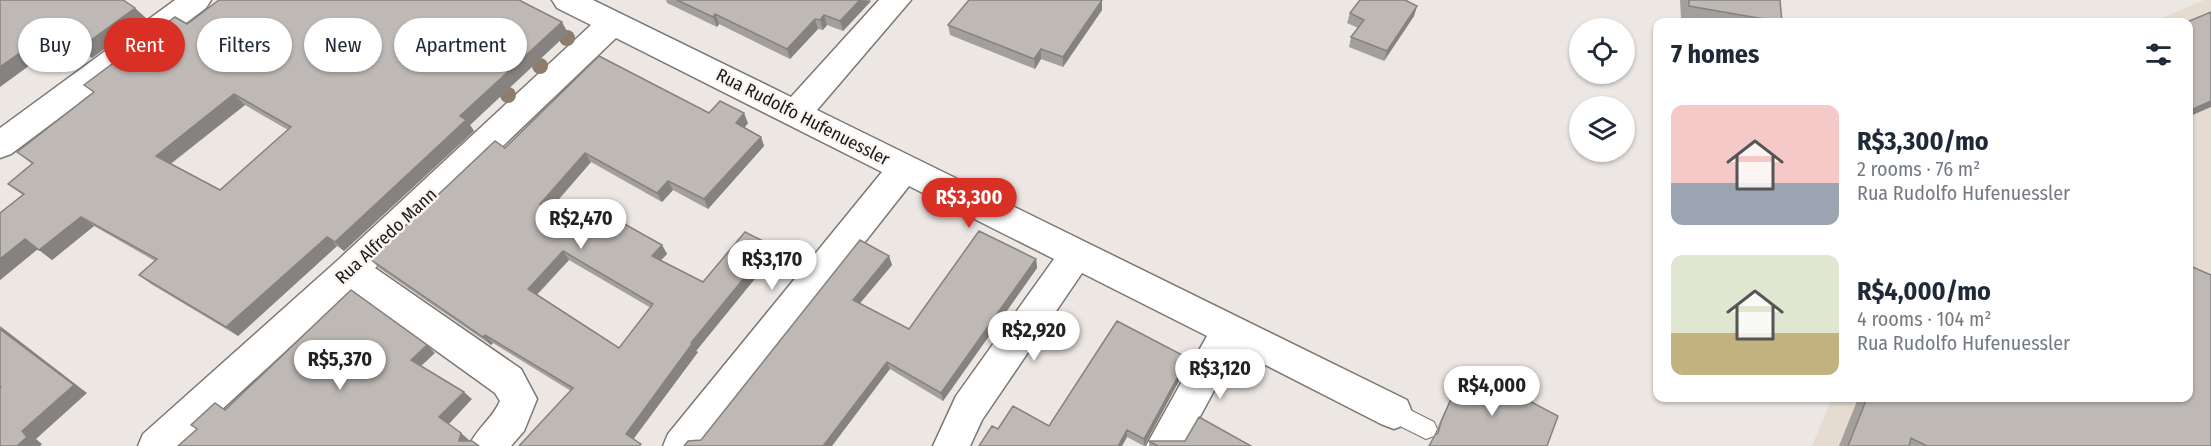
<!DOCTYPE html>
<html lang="en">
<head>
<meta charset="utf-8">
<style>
	body { margin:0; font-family:"Fira Sans Condensed",sans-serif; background:#f2f2f3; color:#1f2937; height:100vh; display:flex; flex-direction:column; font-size:22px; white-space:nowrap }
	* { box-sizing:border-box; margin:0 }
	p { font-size:20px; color:#747a83 }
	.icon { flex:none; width:33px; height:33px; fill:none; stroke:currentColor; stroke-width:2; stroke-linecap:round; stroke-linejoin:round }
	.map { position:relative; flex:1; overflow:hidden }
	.side { position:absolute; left:1653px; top:18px; width:540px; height:384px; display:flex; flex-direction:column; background:#fff; border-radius:12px; box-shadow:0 2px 4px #0004 }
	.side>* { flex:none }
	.hud { position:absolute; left:18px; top:18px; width:570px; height:54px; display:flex; gap:12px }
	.fabs { position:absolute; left:1569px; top:18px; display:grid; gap:12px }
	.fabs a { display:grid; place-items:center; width:66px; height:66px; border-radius:50%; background:#fff; box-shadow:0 2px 4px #0004; font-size:30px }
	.price { position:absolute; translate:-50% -51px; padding:0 14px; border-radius:21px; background:#fff; color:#222; font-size:20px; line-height:39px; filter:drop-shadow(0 2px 3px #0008) }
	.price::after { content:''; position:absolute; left:50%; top:36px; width:18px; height:14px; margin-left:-9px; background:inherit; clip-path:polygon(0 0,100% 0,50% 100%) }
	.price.on { background:#d93025; color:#fff }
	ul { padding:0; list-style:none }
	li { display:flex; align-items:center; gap:18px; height:150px; padding:0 18px }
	li span { display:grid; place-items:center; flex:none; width:168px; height:120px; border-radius:12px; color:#555 }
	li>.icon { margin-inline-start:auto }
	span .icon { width:72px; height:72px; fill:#fffc; stroke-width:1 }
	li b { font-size:26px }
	h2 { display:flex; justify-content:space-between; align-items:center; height:72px; padding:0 18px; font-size:26px }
	.tag { padding:0 21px; border-radius:27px; background:#fff; box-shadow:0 2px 4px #0004; font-size:21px; line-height:54px }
	.tag.on { background:#d93025; color:#fff }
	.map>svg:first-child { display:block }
	.built { fill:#e6dbd1 }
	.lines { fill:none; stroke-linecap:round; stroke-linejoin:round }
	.service-casing { stroke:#7b7773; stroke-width:2 }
	.minor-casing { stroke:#7b7773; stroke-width:3 }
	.service { fill:#fff; fill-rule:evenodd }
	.minor { fill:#fff; fill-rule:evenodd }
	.tree { fill:#8d7d6d }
	.wall { fill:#a39f9c; fill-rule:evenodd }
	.shaded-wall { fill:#85827f }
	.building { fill:#beb9b5; stroke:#85827f; stroke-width:1.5; fill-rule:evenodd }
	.labels { text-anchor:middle; stroke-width:5; stroke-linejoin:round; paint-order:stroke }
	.street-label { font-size:18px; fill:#1b1917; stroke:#faf5f0 }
</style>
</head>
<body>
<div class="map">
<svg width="2211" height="446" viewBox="0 0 2211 446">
	<rect width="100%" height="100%" fill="#ece7e3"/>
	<path class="built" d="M2204,0H2211V446H1812L1832,398H2188V22H2152Z"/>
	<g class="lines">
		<g class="service-casing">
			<path id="service" d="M1394,402L1434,422L1437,429L1434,436L1426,439L1386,419L1383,412L1386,405Z"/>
		</g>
		<g class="minor-casing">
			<path id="minor" d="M175,0H211L206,8L11,154L0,158V128Z
				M552,0H593L791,97L879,0H911L817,110L1407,400L1412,412L1407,424L1394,429L1381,424L1236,350L1184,446H1146L1207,336L1082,273L982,420L970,446H933L956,396L1054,259L909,186L704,446H663L668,434L882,172L616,38L375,268L521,369L537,399L524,431L511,446H469C476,429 493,418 500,401L495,393L352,290L182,446H138L143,434L338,260L591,25L557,8Z"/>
		</g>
		<use href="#service" class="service"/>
		<use href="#minor" class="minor"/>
	</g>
	<g class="tree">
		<circle cx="567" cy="38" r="8"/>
		<circle cx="540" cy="66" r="8"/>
		<circle cx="508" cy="95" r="8"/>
	</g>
	<path class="wall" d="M0,0L146,18L92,58L63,41Z
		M666,0H870L871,1L843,31L827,25L823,30L818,29L790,59L719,24L717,27L667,3Z
		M1680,0H1780L1782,22H1705L1681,18Z
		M1417,6L1414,16L1384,61L1349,47L1351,37L1358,28L1347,23L1350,13Z
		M1102,10L1063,67L1041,59L1035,69L950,35L948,25Z
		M187,24L568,33L470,125L474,131L344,251L337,246L238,336L151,284L139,275L155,261L94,226L52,260L38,249L0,280V213L23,195L8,184L32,164L17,152L93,92L84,85ZM245,105L288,130L220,190L171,164Z
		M709,113L748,123L744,128L761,137L764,146L708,209L673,190L662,202L591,162L550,209L596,235L662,245L667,254L661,260L703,282L775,254L696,351L698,352L633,439L571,391L493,343L491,345L379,268L370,259L505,148ZM569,260L651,308L619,348L537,295Z
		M889,256L892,265L860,303L909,329L1036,259L1037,268L943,401L890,369L701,440Z
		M1188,358L1187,366L1144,446L1127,437L1122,446H979L998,429L1049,426Z
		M1465,367L1547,446L1437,434L1438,426Z
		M1850,398H2188L2211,446H1839L1857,401Z
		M1149,441L1251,446H1149Z"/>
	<path class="shaded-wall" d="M860,0L871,1L843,31L840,21Z
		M1102,0V10L1063,67V57Z
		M1417,6L1414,16L1384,61L1387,51Z
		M135,8L146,18L92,58L80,48Z
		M715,14L719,24L717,27L713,17Z
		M824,15L827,25L823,30L820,20Z
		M815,19L818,29L790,59L787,49Z
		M562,22L568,33L470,125L474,131L344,251L335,242L460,116Z
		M51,31L63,41L0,87V67Z
		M1041,49V59L1035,69L1034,59Z
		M234,94L245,105L167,166L156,156Z
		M2211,101V107L2188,117L2193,109Z
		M744,113L748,123L740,133L736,123Z
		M761,137L764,146L708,209L704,199Z
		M585,153L591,162L547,213L540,204Z
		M668,181L673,190L662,202L657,193Z
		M81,217L94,226L52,260L39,250Z
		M327,237L337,246L238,336L226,327Z
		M25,239L39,248L0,280V259Z
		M662,245L667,254L657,264L652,256Z
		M771,245L775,254L696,351L698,352L632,441L626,434L691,343Z
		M563,251L569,260L534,297L528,289Z
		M889,256L892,265L856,308L853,300Z
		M1036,259L1037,268L943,401L941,393Z
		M0,326L87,393L36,439L42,444L40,446H17L22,431Z
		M485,335L493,343L491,345L483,337Z
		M427,345L435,353L420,367L411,360Z
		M1188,358L1187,366L1144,446V439Z
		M887,362L890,369L832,446H823Z
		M464,392L472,399L448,425L439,417Z
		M1127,430V437L1122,446H1118Z
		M461,433L469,440L468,446L459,441Z"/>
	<path class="building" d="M0,0H123L135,8L80,48L51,31L0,67Z
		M219,0H519L562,22L460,116L466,120L335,242L327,237L226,327L139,275L157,259L81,217L39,250L25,239L0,259V213L24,194L8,184L33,163L17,152L94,92L84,85L175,17L187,24ZM234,94L291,127L220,190L156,156Z
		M677,0H860L840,21L824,15L820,20L815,19L787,49L715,14L713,17Z
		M969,0H1102L1063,57L1041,49L1034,59L948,25Z
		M1360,0H1405L1417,6L1387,51L1351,37L1364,20L1350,13Z
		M1689,0H1780L1782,22L1689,6Z
		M2211,12V101L2193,109L2188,131V22H2187Z
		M599,56L709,113L720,101L744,113L736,123L761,137L704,199L668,181L657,193L585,153L540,204L596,235L612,217L662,245L652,256L703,282L745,232L771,245L691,343L692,344L626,434L641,444L639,446H519L573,388L485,335L483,337L370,259L495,141L505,148ZM563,251L653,304L619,348L528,289Z
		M979,231L1036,259L941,393L887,362L823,446H684L688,441L701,440L860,240L889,256L853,300L909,329Z
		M2188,265L2211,275V446H1927L1911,438L1909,446H1848L1867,398H2188Z
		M351,290L427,345L411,360L464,392L439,417L461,433L459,441H472L479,446H178L197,429L191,425L215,403L225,410Z
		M1117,321L1188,358L1144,439L1127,430L1118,446H979L992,426L998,429L1013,406L1049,426Z
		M0,329L74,385L22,431L27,437L17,446H0V388L1,387L0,386Z
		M1465,367L1558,416L1547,446H1429L1435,435L1438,433L1441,422Z
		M1199,417L1251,446H1158L1149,441H1185Z"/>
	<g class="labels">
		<g class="street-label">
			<text transform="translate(803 117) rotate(27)" y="6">Rua Rudolfo Hufenuessler</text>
			<text transform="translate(386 236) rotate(-43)" y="6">Rua Alfredo Mann</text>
		</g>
	</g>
</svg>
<div class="fabs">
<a><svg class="icon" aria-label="locate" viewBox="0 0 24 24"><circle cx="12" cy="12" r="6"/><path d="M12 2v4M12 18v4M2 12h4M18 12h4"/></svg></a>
<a><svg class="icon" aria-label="layers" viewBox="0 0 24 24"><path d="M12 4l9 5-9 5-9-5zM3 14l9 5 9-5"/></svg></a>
</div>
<b class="price on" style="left:969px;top:229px">R$3,300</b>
<b class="price" style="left:581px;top:250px">R$2,470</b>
<b class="price" style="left:772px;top:291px">R$3,170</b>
<b class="price" style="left:1034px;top:362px">R$2,920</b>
<b class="price" style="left:340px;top:391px">R$5,370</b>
<b class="price" style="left:1220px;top:400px">R$3,120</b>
<b class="price" style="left:1492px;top:417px">R$4,000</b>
<div class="hud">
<a class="tag">Buy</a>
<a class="tag on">Rent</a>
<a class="tag">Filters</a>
<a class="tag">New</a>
<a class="tag">Apartment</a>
</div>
<section class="side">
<h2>7 homes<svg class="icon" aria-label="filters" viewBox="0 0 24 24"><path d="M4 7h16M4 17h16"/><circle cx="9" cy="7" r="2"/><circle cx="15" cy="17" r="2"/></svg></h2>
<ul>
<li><span style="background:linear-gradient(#f6c9c9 65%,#9aa5b1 0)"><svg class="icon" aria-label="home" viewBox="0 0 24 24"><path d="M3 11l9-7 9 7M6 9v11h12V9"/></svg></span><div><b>R$3,300/mo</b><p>2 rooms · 76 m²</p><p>Rua Rudolfo Hufenuessler</p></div></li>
<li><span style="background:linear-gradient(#dfe7d0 65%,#c2b280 0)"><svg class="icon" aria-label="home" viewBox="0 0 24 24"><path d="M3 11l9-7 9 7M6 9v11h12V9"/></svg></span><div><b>R$4,000/mo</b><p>4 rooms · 104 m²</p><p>Rua Rudolfo Hufenuessler</p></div></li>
</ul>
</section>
</div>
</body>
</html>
